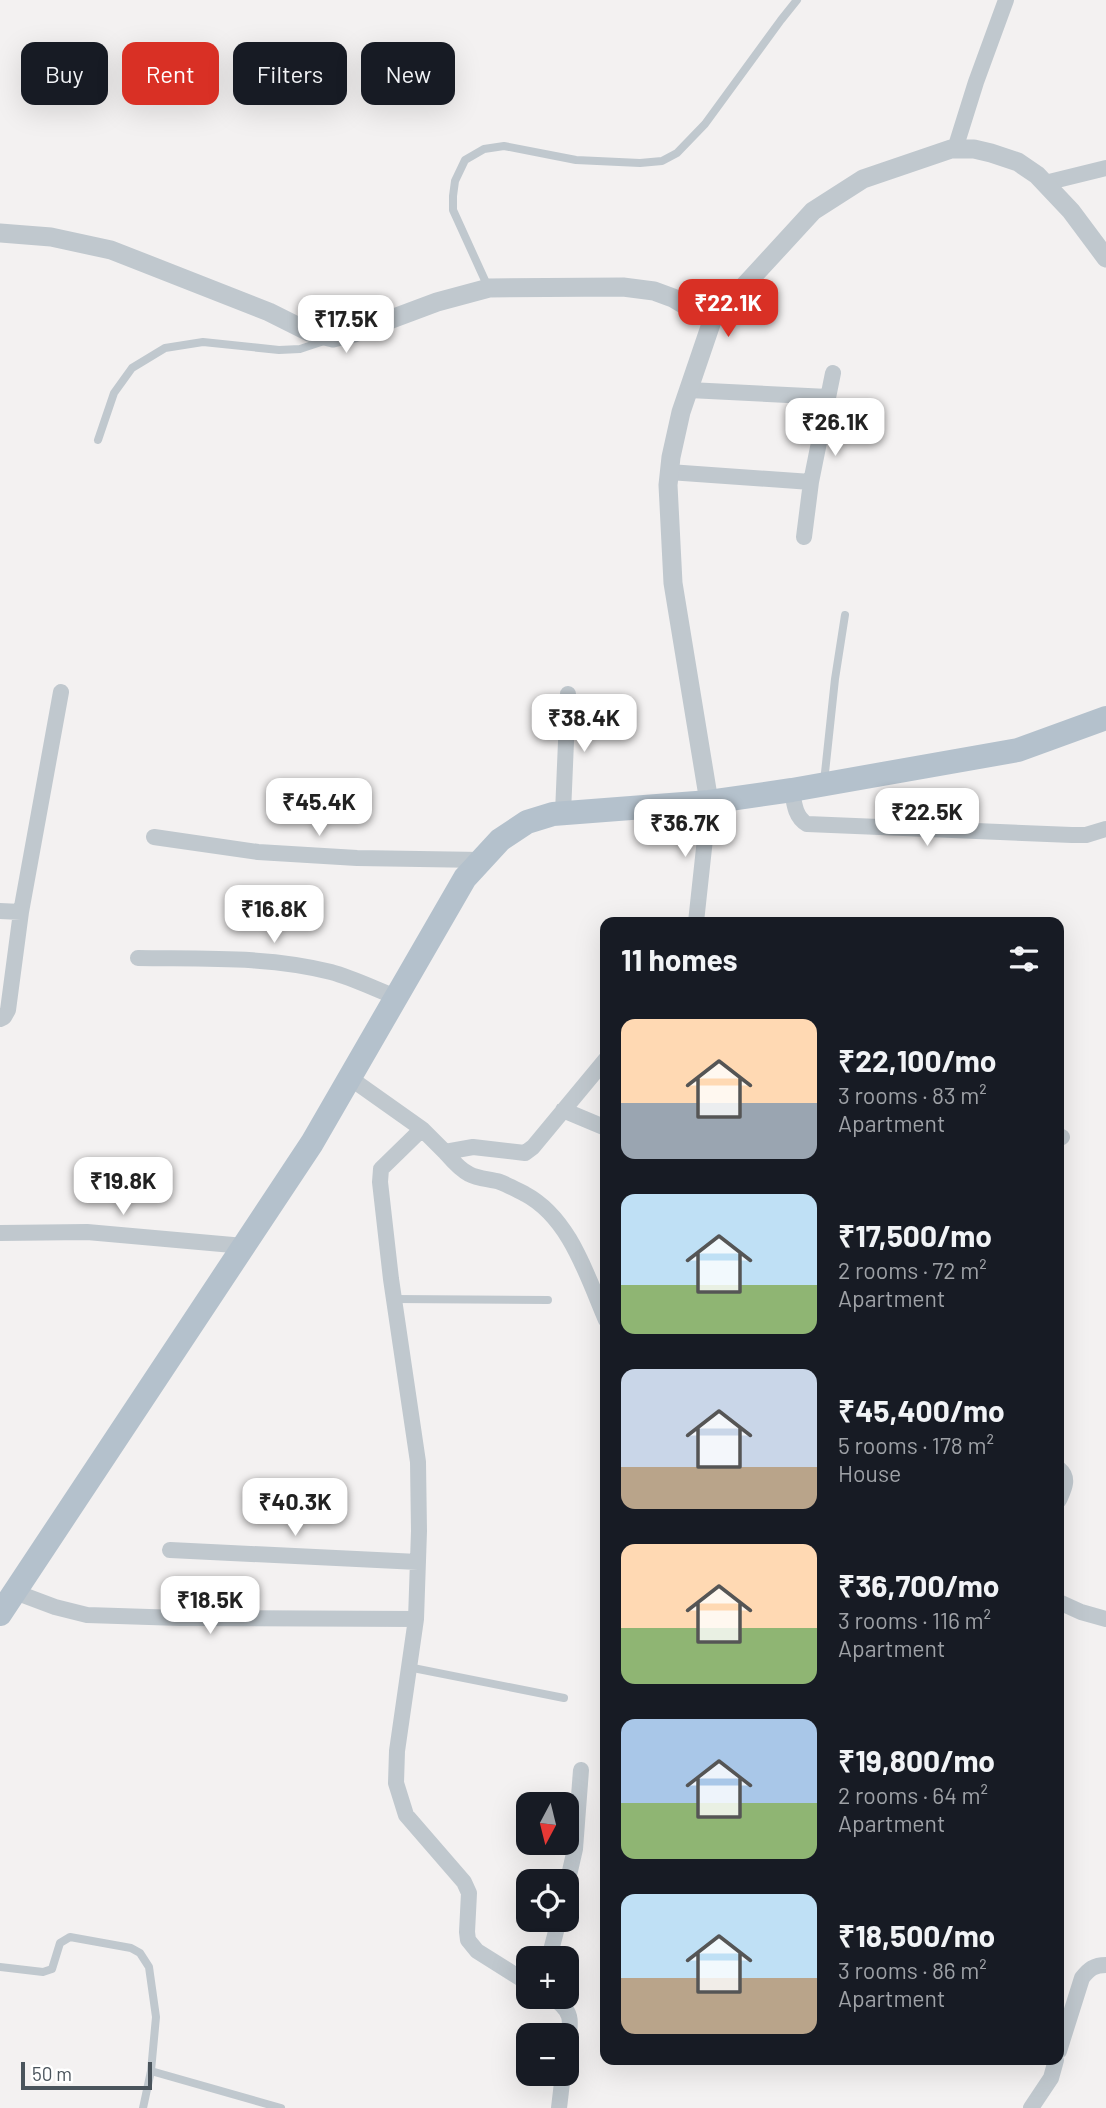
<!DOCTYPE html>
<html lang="en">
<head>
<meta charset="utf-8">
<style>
	body { margin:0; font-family:Barlow,sans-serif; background:#242831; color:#f1f3f6; height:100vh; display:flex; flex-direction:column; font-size:26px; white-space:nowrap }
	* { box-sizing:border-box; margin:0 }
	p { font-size:23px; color:#9ea1a6 }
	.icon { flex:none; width:38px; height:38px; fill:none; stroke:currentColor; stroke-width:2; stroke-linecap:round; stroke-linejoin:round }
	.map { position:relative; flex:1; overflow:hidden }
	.panel { position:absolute; left:600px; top:917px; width:464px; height:1148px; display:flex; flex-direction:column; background:#171b24; border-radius:14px; box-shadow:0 7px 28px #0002 }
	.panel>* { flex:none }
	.banner { position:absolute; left:21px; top:42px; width:474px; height:63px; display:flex; gap:14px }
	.needle { width:46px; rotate:187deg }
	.buttons { position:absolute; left:516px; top:1792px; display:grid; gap:14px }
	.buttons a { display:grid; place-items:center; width:63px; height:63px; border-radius:14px; background:#171b24; box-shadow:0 7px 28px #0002; font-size:35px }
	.scale { position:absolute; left:21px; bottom:18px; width:131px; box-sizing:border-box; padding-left:7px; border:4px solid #4a545c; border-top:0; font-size:19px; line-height:24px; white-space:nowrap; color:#4a545c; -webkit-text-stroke:5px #fff; paint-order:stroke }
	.price { position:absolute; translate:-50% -60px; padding:0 16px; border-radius:14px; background:#fff; color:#222; font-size:23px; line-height:46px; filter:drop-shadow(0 2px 4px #0008) }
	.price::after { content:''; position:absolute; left:50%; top:42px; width:21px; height:16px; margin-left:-10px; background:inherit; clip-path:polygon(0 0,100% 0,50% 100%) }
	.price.active { background:#d93025; color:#fff }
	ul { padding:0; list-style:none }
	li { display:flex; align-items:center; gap:21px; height:175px; padding:0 21px }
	li span { display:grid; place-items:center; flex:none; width:196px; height:140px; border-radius:14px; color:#555 }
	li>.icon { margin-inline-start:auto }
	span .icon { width:84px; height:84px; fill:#fffc; stroke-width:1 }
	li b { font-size:30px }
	h2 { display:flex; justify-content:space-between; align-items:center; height:84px; padding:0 21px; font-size:30px }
	.chip { padding:0 24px; border-radius:14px; background:#171b24; box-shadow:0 7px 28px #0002; font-size:24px; line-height:63px }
	.chip.active { background:#d93025; color:#fff }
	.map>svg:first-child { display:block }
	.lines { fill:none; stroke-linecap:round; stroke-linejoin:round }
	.service { stroke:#c0c8ce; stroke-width:8 }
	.minor { stroke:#c0c8ce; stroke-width:16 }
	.tertiary { stroke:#c0c8ce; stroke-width:19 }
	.primary { stroke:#b4c1cc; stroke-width:24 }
</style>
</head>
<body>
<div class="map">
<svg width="1106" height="2108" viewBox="0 0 1106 2108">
	<rect width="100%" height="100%" fill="#f3f1f1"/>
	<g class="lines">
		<path class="service" d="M488,287L453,210V196L455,181L465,160L484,149L504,146L576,160L640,163L662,161L677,153L705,124L781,20L797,0
			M98,440L114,393L132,368L165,348L203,342L279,350L300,349L324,341
			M824,782L835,679L845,615
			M394,1299L548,1300
			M408,1667L564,1698
			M0,1967L43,1972L52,1969L60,1943L70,1937L131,1948L140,1953L149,1967L156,2017L151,2071L143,2108
			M151,2071L281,2108"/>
		<path class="minor" d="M955,149L976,82L1006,0
			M1045,183L1106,168
			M689,390L828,397
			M669,472L811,482
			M804,537L811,482L833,373
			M792,790C794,803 795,817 807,824L1072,835H1086L1106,829
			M563,813L568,694
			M154,837L258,852L357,858L482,860
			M0,911L21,912
			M696,922L709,802
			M138,958C202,959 269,956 331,972C353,978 375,989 396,997
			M0,1019L4,1017L8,1010L21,912L61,692
			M350,1078L422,1129L381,1169L380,1182L391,1279L418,1462L419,1531L416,1619L397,1751L396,1783L406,1815L464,1882L469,1893L467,1932L468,1940L477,1951L528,1983
			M563,1110L606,1128
			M422,1129L445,1152L473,1147L525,1153L533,1147L606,1059
			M1059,1136L1062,1137
			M445,1152C452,1160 459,1169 469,1174C478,1179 490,1179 500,1182C508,1185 517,1190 525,1194C570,1218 587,1276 606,1320
			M0,1233L87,1232L244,1246
			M1059,1469C1070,1478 1064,1489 1059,1500
			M170,1550L418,1562
			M15,1592L55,1607L87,1615L180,1618L416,1619
			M1059,1602L1081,1612L1106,1619
			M567,1884L575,1849L581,1770
			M549,1958L559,1920
			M551,1997C573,2010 572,2021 567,2044
			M1059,2051L1082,1978C1089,1969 1094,1965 1106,1965
			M559,2108L563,2074
			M1031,2108L1051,2078L1056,2060"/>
		<path class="tertiary" d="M0,233L51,237L111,250L269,312L309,332L333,338L354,333L437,302L489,288L623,287L654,291L673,298L712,321
			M709,802L673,583L668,485L671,457L681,412L712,321L813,211L863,179L951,149H974L991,153L1018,162L1037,175L1071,211L1106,258"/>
		<path class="primary" d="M0,1614L312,1143L465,878L500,840L527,822L553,814L709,802L792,790L1018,750L1106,718"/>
	</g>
</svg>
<div class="buttons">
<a><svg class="needle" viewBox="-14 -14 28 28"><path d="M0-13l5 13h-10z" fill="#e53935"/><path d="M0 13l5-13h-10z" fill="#9ea1a6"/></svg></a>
<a><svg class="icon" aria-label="locate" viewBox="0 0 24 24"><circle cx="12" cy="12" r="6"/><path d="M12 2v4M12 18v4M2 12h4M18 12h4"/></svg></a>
<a>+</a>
<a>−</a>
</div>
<div class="scale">50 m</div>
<b class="price active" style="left:728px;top:339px">₹22.1K</b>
<b class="price" style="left:346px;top:355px">₹17.5K</b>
<b class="price" style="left:835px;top:458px">₹26.1K</b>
<b class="price" style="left:584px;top:754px">₹38.4K</b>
<b class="price" style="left:319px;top:838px">₹45.4K</b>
<b class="price" style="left:927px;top:848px">₹22.5K</b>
<b class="price" style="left:685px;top:859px">₹36.7K</b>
<b class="price" style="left:274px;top:945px">₹16.8K</b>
<b class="price" style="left:123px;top:1217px">₹19.8K</b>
<b class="price" style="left:295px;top:1538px">₹40.3K</b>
<b class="price" style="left:210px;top:1636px">₹18.5K</b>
<div class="banner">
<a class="chip">Buy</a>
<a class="chip active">Rent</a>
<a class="chip">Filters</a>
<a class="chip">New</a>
</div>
<section class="panel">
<h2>11 homes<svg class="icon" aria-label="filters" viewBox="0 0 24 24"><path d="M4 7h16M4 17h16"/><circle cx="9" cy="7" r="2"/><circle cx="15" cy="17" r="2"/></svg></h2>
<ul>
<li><span style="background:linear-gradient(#ffd9b3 60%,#9aa5b1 0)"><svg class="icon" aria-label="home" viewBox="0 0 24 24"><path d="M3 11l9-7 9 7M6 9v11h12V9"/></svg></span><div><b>₹22,100/mo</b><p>3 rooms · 83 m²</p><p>Apartment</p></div></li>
<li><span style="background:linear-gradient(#bfe0f5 65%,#8fb573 0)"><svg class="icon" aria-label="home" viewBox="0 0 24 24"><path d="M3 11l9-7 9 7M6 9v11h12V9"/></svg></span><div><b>₹17,500/mo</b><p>2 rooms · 72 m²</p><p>Apartment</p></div></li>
<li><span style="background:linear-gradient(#c9d6e8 70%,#b9a48a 0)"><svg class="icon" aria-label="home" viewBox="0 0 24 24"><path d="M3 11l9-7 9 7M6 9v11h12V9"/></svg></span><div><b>₹45,400/mo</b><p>5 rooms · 178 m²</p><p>House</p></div></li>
<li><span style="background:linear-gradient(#ffd9b3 60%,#8fb573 0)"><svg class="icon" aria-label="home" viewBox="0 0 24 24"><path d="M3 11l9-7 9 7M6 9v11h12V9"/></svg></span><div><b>₹36,700/mo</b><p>3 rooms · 116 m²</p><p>Apartment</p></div></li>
<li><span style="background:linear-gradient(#a9c7e8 60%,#8fb573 0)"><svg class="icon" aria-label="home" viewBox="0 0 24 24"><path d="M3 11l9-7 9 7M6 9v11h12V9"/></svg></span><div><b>₹19,800/mo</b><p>2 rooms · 64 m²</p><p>Apartment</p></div></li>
<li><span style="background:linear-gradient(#bfe0f5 60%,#b9a48a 0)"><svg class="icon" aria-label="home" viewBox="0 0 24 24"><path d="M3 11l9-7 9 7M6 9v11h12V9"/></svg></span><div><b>₹18,500/mo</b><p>3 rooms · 86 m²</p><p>Apartment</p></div></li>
</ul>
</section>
</div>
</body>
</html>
